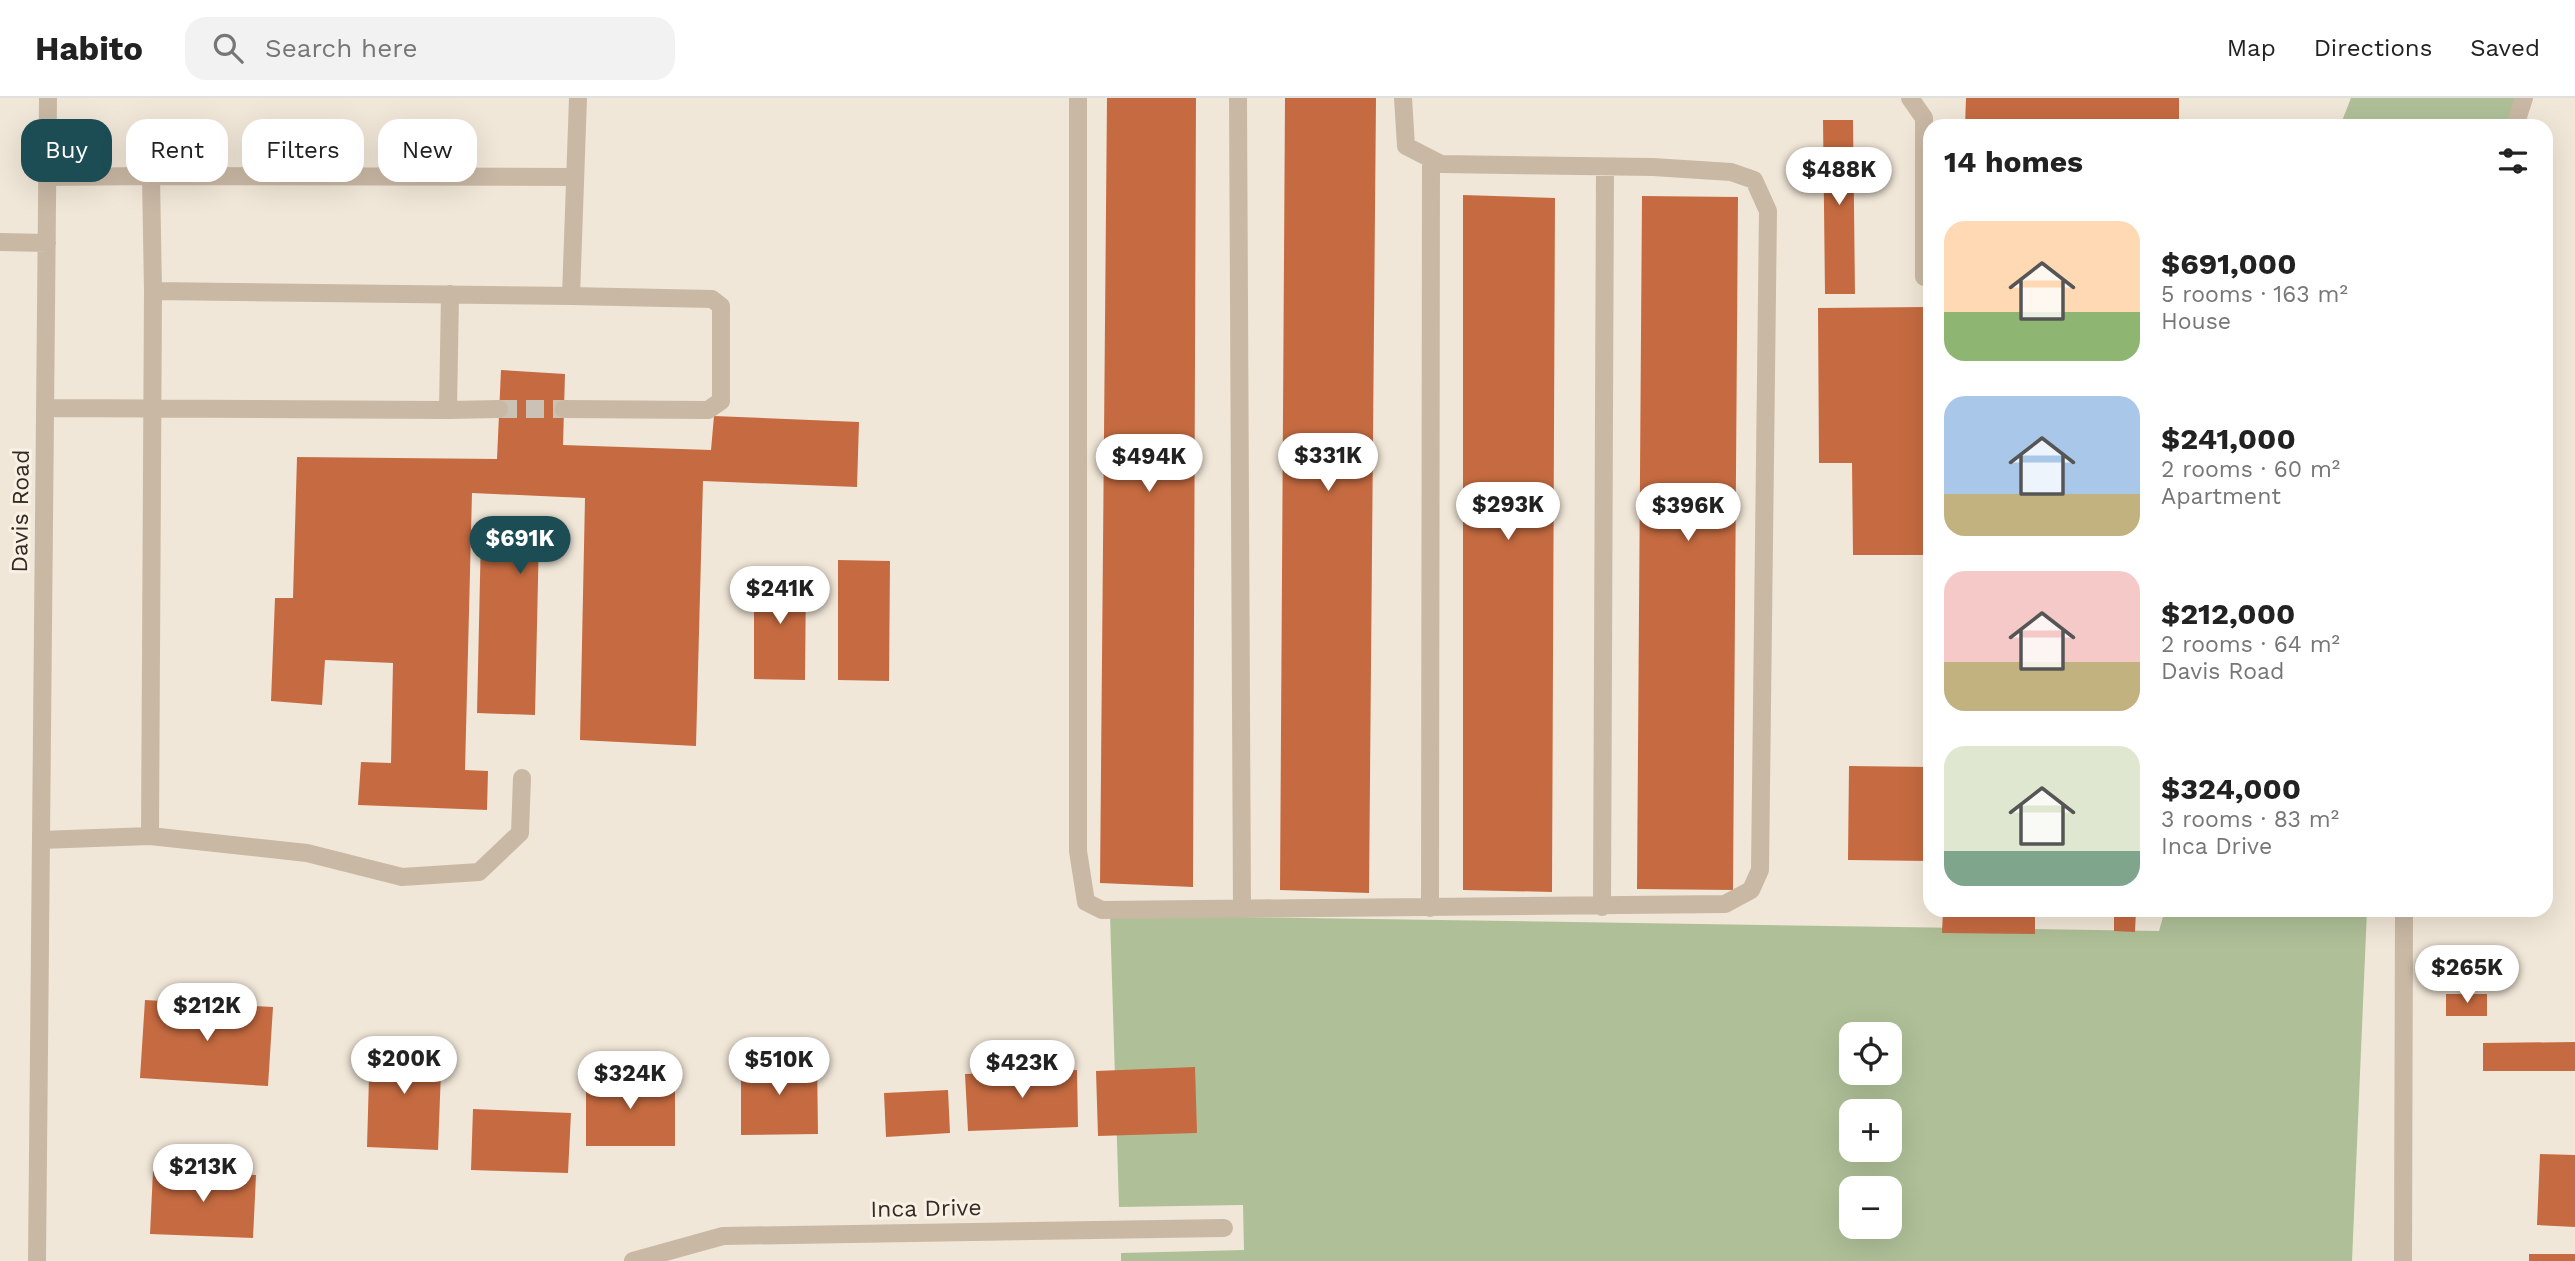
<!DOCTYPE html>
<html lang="en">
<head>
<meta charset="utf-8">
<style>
	body { margin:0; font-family:"Work Sans",sans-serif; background:#f2f2f2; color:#222; height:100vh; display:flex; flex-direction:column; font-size:26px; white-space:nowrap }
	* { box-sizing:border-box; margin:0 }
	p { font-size:23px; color:#767676 }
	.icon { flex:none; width:38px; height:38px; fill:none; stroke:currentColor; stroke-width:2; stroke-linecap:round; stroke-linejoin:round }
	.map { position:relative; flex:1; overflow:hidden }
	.side { position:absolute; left:1923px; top:21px; width:630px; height:798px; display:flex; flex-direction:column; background:#fff; border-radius:21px; box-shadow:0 7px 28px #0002 }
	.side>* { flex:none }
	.guide { position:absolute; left:21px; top:21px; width:665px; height:63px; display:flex; gap:14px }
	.fabs { position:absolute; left:1839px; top:924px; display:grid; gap:14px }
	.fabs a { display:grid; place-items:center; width:63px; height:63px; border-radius:14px; background:#fff; box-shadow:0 7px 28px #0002; font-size:35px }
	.price { position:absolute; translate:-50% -60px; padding:0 16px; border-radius:24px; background:#fff; color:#222; font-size:23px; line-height:46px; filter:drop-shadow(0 2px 4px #0008) }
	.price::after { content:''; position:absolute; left:50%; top:42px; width:21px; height:16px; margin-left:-10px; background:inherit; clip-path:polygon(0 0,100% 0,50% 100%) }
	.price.current { background:#1c4d55; color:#fff }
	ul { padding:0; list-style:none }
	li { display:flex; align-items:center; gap:21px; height:175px; padding:0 21px }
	li span { display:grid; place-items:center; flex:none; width:196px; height:140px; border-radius:21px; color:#555 }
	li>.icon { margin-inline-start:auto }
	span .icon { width:84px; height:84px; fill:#fffc; stroke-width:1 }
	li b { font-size:30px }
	h2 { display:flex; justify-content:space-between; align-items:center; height:84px; padding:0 21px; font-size:30px }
	.chip { padding:0 24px; border-radius:21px; background:#fff; box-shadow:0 7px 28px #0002; font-size:24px; line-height:63px }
	.chip.current { background:#1c4d55; color:#fff }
	header { display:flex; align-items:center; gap:42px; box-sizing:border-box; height:98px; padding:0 35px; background:#fff; border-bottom:2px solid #e0e0e0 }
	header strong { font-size:33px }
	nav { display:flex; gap:38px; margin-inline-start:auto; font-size:24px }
	.search { width:490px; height:63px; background:#f2f2f2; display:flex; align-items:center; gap:18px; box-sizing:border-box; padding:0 24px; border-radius:21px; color:#767676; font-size:26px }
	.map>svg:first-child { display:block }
	.green { fill:#afc098; fill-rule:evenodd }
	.building { fill:#c66b41 }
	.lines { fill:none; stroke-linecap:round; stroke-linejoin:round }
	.minor-tunnel { stroke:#cbc1b4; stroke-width:18; stroke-dasharray:18 9; stroke-linecap:butt }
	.minor { stroke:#c9b8a4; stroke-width:18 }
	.labels { text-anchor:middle; stroke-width:6; stroke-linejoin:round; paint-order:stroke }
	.street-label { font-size:23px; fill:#342b26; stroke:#f9f1e4 }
</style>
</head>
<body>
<header>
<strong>Habito</strong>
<div class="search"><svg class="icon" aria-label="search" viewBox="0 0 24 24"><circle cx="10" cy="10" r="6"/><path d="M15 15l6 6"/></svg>Search here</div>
<nav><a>Map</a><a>Directions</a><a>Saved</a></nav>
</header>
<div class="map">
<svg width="2575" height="1163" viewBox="0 0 2575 1163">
	<rect width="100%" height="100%" fill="#f1e7d8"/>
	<path class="green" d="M2351,0H2530L2520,28H2340Z
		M2165,812H2367L2352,1163H1121V1155L1244,1152L1243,1107L1119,1109L1110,817L2159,833ZM1852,936H1890V975H1852ZM1852,1013H1890V1052H1852ZM1852,1090H1890V1129H1852Z"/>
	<path class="building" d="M1107,0H1196L1193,789L1100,785Z
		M1285,0H1376L1369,795L1280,792Z
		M1966,0H2179V28H1965Z
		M1823,22H1853L1855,196H1825Z
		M1463,97L1555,100L1552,794L1463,792Z
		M1642,98L1738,99L1733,792L1637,791Z
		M1928,209L1930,457H1853L1852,365H1819L1818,210Z
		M501,272L565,276L563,347L711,352L714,318L859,324L857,389L703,383L696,648L580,642L585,400L472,395L465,672L488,673L487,712L358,707L361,664L391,665L393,565L325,562L322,607L271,603L275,500H293L297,359L497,361Z
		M481,436L539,437L535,617L477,615Z
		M838,462L890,463L889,583L838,582Z
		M754,475H806L805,582L754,581Z
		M1849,668L1930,669V763L1848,762Z
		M1943,812H2035V836L1942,835Z
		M2114,812H2136L2135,834L2114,833Z
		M2446,896H2487V918H2446Z
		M145,902L273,909L268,988L140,980Z
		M370,944L442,947L438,1052L367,1049Z
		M2575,944V973H2483V945Z
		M817,960L818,1036L741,1037V962Z
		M1195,969L1197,1035L1098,1038L1096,973Z
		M1077,972L1078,1029L968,1033L965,976Z
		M586,978L675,979V1048H586Z
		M948,992L950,1035L886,1039L884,995Z
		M473,1011L571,1015L568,1075L471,1072Z
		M2540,1056L2575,1057V1129L2537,1127Z
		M153,1073L256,1077L253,1140L150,1136Z
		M2529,1156H2575V1163H2529Z"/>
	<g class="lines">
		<path class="minor-tunnel" d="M499,311H564"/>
		<path class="minor" d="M1078,0V753L1086,804L1102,812L1725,806L1751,792L1760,772L1768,113L1754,82L1731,74L1653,69L1441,66L1406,48L1403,0
			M1238,0L1242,811
			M1910,0L1924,20V179
			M2515,28L2524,0
			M48,79L151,78
			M575,79L151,78L153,193L571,198L578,0
			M0,144L47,145
			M46,310L448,312L450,196
			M564,311L708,312L721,303V208L712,201L571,198
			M448,312L499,311
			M150,738L307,755L402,779L479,774L520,735L522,680
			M41,742L150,738L153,193
			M1602,809L1605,69
			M1430,810L1431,62
			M37,1163L48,0
			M633,1163L723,1138L1224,1130
			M2403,1163L2404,812"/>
	</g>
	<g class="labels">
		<g class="street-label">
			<text transform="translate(20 413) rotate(-89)" y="8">Davis Road</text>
			<text transform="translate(926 1110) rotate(-1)" y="8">Inca Drive</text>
		</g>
	</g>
</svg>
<div class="fabs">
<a><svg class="icon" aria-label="locate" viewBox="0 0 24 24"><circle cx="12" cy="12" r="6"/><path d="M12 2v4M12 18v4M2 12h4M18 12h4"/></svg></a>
<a>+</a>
<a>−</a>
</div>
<b class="price" style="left:1839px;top:109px">$488K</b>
<b class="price" style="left:1328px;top:395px">$331K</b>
<b class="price" style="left:1149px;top:396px">$494K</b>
<b class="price" style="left:1508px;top:444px">$293K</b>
<b class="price" style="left:1688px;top:445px">$396K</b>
<b class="price current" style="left:520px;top:478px">$691K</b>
<b class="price" style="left:780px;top:528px">$241K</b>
<b class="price" style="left:2467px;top:907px">$265K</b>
<b class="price" style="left:207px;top:945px">$212K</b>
<b class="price" style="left:404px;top:998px">$200K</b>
<b class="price" style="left:779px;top:999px">$510K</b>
<b class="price" style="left:1022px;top:1002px">$423K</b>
<b class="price" style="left:630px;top:1013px">$324K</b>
<b class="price" style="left:203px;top:1106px">$213K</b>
<div class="guide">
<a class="chip current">Buy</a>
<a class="chip">Rent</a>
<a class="chip">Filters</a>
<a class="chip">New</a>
</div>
<section class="side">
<h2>14 homes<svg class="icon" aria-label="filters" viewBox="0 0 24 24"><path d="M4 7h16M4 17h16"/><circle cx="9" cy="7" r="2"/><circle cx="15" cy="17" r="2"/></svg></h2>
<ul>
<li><span style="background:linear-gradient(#ffd9b3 65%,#8fb573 0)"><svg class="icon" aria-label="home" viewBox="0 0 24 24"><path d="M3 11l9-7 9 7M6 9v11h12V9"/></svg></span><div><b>$691,000</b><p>5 rooms · 163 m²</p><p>House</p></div></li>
<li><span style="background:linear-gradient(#a9c7e8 70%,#c2b280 0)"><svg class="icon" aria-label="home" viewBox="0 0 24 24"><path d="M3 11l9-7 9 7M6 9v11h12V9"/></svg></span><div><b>$241,000</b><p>2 rooms · 60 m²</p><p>Apartment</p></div></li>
<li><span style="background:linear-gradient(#f6c9c9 65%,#c2b280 0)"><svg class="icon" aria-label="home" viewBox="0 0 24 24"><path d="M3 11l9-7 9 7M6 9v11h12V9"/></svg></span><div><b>$212,000</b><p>2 rooms · 64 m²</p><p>Davis Road</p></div></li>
<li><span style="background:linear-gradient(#dfe7d0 75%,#7fa58c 0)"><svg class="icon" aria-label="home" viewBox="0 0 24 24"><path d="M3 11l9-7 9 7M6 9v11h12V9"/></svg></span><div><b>$324,000</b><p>3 rooms · 83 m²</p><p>Inca Drive</p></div></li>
</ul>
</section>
</div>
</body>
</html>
